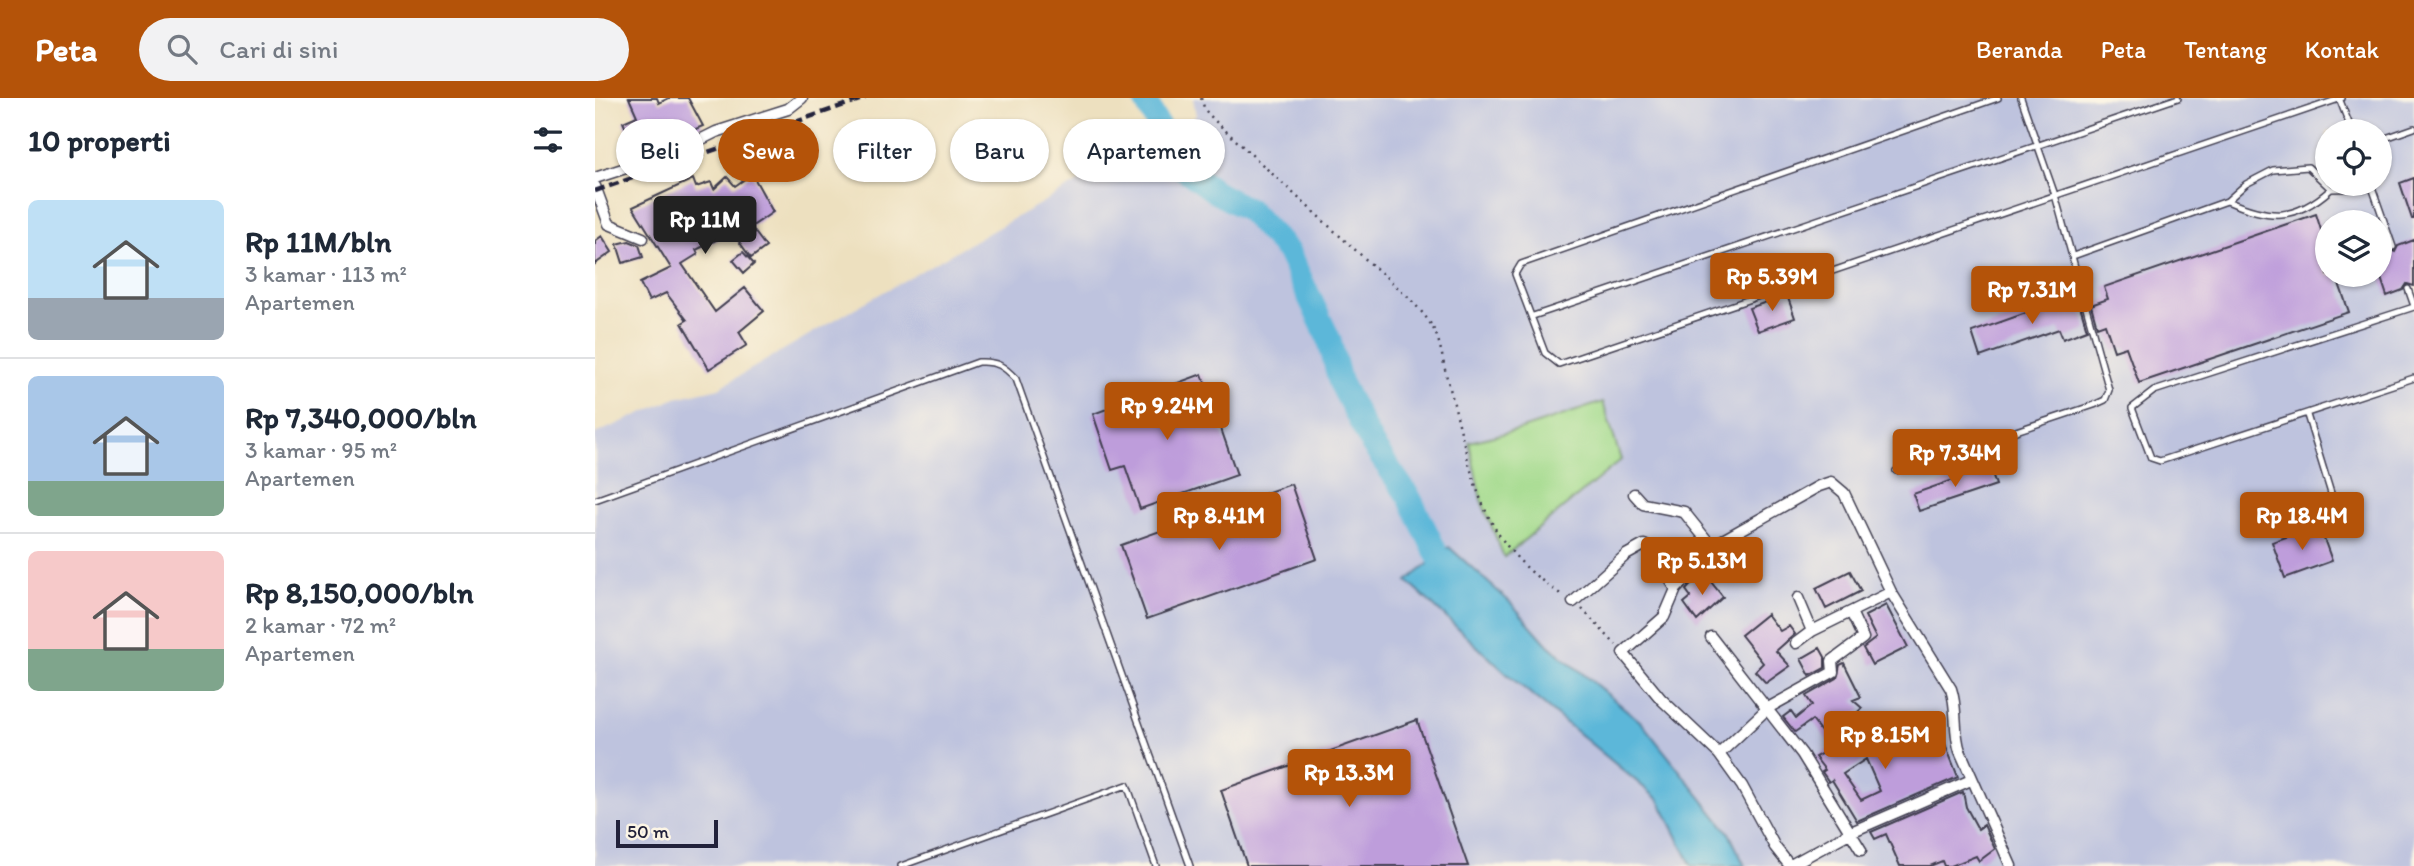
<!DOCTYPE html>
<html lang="id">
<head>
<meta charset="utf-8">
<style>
	body { margin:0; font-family:Itim,sans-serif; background:#f2f2f3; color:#1f2937; height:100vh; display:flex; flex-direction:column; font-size:26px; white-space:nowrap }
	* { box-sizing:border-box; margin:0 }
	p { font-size:23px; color:#747a83 }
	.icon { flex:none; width:38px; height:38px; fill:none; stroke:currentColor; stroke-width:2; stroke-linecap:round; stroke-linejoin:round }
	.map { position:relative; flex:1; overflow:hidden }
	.sheet { display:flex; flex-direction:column; background:#fff; width:595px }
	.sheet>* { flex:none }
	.top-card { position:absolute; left:21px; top:21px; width:665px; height:63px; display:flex; gap:14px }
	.tools { position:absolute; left:1720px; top:21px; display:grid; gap:14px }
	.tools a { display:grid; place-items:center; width:77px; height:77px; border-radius:50%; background:#fff; box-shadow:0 2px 5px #0004; font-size:35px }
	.scale { position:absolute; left:21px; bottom:18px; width:102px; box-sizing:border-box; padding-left:7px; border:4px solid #22223b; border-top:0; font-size:19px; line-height:24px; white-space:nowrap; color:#22223b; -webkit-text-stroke:5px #fcf5e5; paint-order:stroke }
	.price { position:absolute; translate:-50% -60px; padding:0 16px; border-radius:7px; background:#b45309; color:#fff; font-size:23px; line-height:46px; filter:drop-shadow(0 2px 4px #0008) }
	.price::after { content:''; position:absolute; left:50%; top:42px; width:21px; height:16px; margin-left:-10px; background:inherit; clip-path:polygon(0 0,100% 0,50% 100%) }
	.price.active { background:#222; color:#fff }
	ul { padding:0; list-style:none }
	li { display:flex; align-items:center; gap:21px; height:175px; padding:0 28px }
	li+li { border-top:2px solid #e0e1e3 }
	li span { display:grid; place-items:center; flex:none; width:196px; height:140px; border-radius:10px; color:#555 }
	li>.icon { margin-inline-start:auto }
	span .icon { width:84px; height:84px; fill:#fffc; stroke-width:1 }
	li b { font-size:30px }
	h2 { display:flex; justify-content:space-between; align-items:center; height:84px; padding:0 28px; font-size:30px }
	.tag { padding:0 24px; border-radius:32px; background:#fff; box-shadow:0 2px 5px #0004; font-size:24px; line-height:63px }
	.tag.active { background:#b45309; color:#fff }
	header { display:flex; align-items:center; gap:42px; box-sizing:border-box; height:98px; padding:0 35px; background:#b45309; color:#fff }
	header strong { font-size:33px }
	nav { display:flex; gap:38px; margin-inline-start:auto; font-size:24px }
	.search { width:490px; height:63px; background:#f2f2f3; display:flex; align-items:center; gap:18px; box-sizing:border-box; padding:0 24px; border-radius:38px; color:#747a83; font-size:26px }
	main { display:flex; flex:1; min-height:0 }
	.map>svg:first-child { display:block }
	.industrial { fill:#bec3de; fill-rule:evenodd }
	.green { fill:#a2da8c; stroke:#627e64; stroke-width:2 }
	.water { fill:#5bb7d9; stroke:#3e6c8a; stroke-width:2 }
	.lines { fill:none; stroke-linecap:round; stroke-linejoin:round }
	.river { stroke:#5bb7d9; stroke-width:24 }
	.building { fill:#be9ddb; fill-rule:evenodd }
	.service-casing { stroke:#403e4f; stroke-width:8 }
	.minor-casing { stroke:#403e4f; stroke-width:13 }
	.path { stroke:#403e4f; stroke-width:2.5; stroke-dasharray:2 5; stroke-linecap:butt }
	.service { stroke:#fff; stroke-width:5 }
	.minor { stroke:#fff; stroke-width:10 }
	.rail { stroke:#22223b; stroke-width:4.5; stroke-dasharray:10 5; stroke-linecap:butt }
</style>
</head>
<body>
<header>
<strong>Peta</strong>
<div class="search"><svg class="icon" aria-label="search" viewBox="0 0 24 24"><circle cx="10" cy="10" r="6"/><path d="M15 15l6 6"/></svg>Cari di sini</div>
<nav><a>Beranda</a><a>Peta</a><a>Tentang</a><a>Kontak</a></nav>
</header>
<main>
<section class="sheet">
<h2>10 properti<svg class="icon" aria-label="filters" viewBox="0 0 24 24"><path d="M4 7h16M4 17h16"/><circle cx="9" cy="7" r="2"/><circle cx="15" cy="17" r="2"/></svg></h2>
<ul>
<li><span style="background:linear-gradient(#bfe0f5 70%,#9aa5b1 0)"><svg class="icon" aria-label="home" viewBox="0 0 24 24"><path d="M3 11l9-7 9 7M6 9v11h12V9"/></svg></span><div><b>Rp 11M/bln</b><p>3 kamar · 113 m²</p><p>Apartemen</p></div></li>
<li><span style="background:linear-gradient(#a9c7e8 75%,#7fa58c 0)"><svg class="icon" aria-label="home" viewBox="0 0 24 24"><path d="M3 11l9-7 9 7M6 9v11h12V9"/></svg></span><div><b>Rp 7,340,000/bln</b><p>3 kamar · 95 m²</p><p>Apartemen</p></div></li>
<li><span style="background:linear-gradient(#f6c9c9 70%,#7fa58c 0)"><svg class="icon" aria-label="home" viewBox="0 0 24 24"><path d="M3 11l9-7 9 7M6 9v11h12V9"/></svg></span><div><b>Rp 8,150,000/bln</b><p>2 kamar · 72 m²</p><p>Apartemen</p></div></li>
</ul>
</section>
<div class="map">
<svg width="1819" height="768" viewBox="0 0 1819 768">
	<rect width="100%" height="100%" fill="#fcf5e5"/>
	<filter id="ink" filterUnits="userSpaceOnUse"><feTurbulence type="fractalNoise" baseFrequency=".0143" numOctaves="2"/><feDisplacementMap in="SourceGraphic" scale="14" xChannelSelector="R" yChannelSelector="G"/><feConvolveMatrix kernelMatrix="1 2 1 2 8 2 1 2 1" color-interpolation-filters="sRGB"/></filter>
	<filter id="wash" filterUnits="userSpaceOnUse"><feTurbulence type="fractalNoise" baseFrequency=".00686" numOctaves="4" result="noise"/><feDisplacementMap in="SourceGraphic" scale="28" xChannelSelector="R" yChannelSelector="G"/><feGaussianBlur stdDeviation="1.57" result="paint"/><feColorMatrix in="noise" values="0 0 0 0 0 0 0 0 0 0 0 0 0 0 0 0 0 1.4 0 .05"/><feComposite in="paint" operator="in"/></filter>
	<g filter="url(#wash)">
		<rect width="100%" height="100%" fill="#ede0bf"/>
		<path class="industrial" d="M598,0H1819V768H0V336L81,300L124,290L253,214L601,18ZM1732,33H1785V86H1732ZM1732,124H1785V177H1732Z"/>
		<path class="green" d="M1008,304L1026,362L909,459L886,402L874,344L927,331Z"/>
		<path class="water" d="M854,449L916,505L953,547L1046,624L1134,735L1150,768H1097L1064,702L913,577L812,483Z"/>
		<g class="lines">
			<path class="river" d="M549,0L584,67L622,95L654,112L693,154L734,241L745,284L777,346L814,399L858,489"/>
		</g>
		<g id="blocks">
			<path class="building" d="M34,0H62L64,5L74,0H93L108,28L42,55L28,24L42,18Z
				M157,76L178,114L156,129L171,149L156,160L137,134L101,152L103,156L87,166L120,214L150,190L169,213L144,234L152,247L114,271L87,225L92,222L71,195L54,203L45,185L76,170L38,109L98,81L101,89L116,84L119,91L132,79L140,88Z
				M1819,80V121H1817L1805,85Z
				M1721,116L1732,151V177H1741L1754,214L1544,285L1531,249L1519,253L1510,226L1502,229L1496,207L1513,201L1509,189Z
				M7,138L17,154L0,166V143Z
				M1819,142V188L1812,186L1808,192L1792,198L1785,177V154L1793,151L1800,154L1803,148Z
				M34,143L44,147L48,159L28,165L22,146Z
				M148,154L159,166L149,175L138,162Z
				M1192,197L1200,220L1163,233L1154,210Z
				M1482,197L1492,232L1468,241L1464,231L1385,259L1377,234Z
				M607,276L642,377L545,411L530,368L517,372L498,316Z
				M1395,369L1401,387L1324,413L1318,396Z
				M696,386L722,461L552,521L526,447Z
				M1724,427L1737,463L1690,480L1677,444Z
				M1255,473L1266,493L1231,511L1221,490Z
				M1108,474L1128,499L1102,523L1089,505L1096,499L1091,492Z
				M1291,507L1313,549L1277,567L1268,550L1281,540L1270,518Z
				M1172,516L1185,533L1194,528L1200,536L1181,553L1195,568L1171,585L1160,573L1168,565L1146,537Z
				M1225,550L1230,559V570L1215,578L1206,561Z
				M1249,565L1266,599L1258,602L1267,610L1233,643L1217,622L1200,634L1188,619L1196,613L1201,620L1217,607L1211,598L1242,580L1245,567Z
				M822,622L873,768H652L626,692Z
				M1270,632L1283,646L1308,634L1313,645L1329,640L1332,651L1349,643L1363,679L1262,723L1237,682L1234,684L1227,674L1230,672L1220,659ZM1271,661L1285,693L1266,702L1248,676Z
				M1368,694L1371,709L1383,731L1389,727L1400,751L1384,763L1381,758L1356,768H1349L1347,763L1335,768H1305L1291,736L1280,741L1276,734Z"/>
		</g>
	</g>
	<g filter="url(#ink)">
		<use href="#blocks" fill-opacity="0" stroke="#403e4f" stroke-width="2"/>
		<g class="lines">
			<g class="service-casing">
				<path id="service" d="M1403,0L926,166L920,176L950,255L964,266L1747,0
					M1744,0L1757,33
					M1785,42L1819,30
					M1776,86L1798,149
					M1632,103C1675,121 1699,124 1736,91
					M1478,158L1632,103L1651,86L1678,72L1713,69L1736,91L1777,90
					M1813,191L1819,208
					M1819,209L1559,293L1537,310L1556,360L1565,363L1819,280
					M938,218L1583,0
					M1712,317L1742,415
					M1301,373L1499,307L1510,302L1514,292L1460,97L1426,0
					M0,402L383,264C402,263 409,268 421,281L595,768
					M306,768L532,687L561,768"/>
			</g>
			<g class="minor-casing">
				<path id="minor" d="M0,80L83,53L121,34L193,11L207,0
					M0,88L14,126L48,140
					M1039,396L1048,406L1089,414L1118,450
					M1203,500L1217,533
					M978,504L1031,457L1049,447L1056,451L1081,491
					M1116,539L1207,656L1266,752
					M1201,545L1217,533L1296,494
					M1124,656L1173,610L1238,574L1237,563L1268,540L1256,514
					M1194,768L1256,734L1376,682
					M1195,768L1180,749L1147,688L1124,656L1066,601L1028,555L1069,519L1081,491L1126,443L1224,388L1236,384L1249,395L1296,494L1356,591C1363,611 1358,633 1365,653L1416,768"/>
			</g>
			<path class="path" d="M606,0L610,12L619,22C668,67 717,113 767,158C788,177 825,206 838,230C846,244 848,265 852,280C879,374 877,438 967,497
				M987,511L1021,547"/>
			<use href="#service" class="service"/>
			<use href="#minor" class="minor"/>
			<path class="rail" d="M0,93L270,0"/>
		</g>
	</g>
</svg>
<div class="tools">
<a><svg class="icon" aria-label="locate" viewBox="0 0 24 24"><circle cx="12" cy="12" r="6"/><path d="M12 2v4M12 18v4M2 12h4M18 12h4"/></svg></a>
<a><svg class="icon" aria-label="layers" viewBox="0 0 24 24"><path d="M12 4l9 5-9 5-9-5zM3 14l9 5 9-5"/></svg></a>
</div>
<div class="scale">50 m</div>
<b class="price active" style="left:110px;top:158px">Rp 11M</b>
<b class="price" style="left:1177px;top:215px">Rp 5.39M</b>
<b class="price" style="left:1437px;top:228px">Rp 7.31M</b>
<b class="price" style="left:572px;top:344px">Rp 9.24M</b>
<b class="price" style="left:1360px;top:391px">Rp 7.34M</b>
<b class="price" style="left:624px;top:454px">Rp 8.41M</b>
<b class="price" style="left:1707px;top:454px">Rp 18.4M</b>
<b class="price" style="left:1107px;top:499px">Rp 5.13M</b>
<b class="price" style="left:1290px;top:673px">Rp 8.15M</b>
<b class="price" style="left:754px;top:711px">Rp 13.3M</b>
<div class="top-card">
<a class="tag">Beli</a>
<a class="tag active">Sewa</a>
<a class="tag">Filter</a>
<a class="tag">Baru</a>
<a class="tag">Apartemen</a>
</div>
</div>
</main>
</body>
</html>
